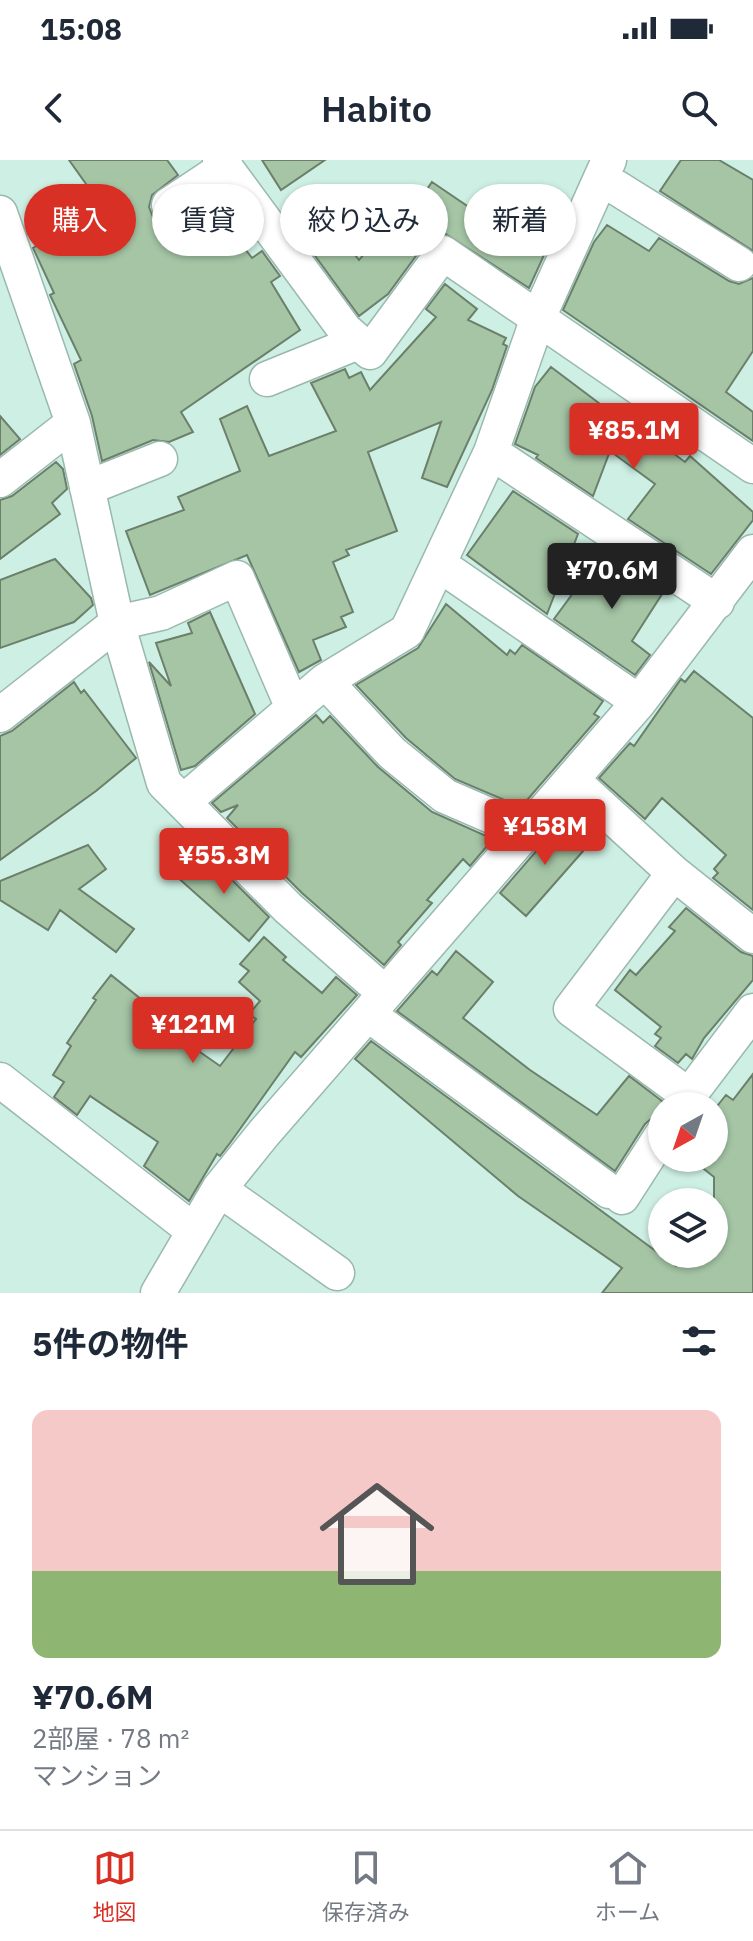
<!DOCTYPE html>
<html lang="ja">
<head>
<meta charset="utf-8">
<style>
	body { margin:0; font-family:"IBM Plex Sans","Noto Sans JP",sans-serif; background:#f6f6f7; color:#1f2937; height:100vh; display:flex; flex-direction:column; font-size:30px; white-space:nowrap }
	* { box-sizing:border-box; margin:0 }
	p { font-size:26px; color:#747a83 }
	.icon { flex:none; width:44px; height:44px; fill:none; stroke:currentColor; stroke-width:2; stroke-linecap:round; stroke-linejoin:round }
	.map { position:relative; height:1133px; overflow:hidden }
	.panel { display:flex; flex-direction:column; background:#fff; flex:1 }
	.panel>* { flex:none }
	.top-card { position:absolute; left:24px; top:24px; width:706px; height:72px; display:flex; gap:16px }
	.needle { width:52px; rotate:220deg }
	.buttons { position:absolute; left:648px; top:932px; display:grid; gap:16px }
	.buttons a { display:grid; place-items:center; width:80px; height:80px; border-radius:50%; background:#fff; box-shadow:0 2px 6px #0004; font-size:40px }
	.price { position:absolute; translate:-50% -68px; padding:0 18px; border-radius:8px; background:#d93025; color:#fff; font-size:26px; line-height:52px; filter:drop-shadow(0 2px 4px #0008) }
	.price::after { content:''; position:absolute; left:50%; top:48px; width:24px; height:18px; margin-left:-12px; background:inherit; clip-path:polygon(0 0,100% 0,50% 100%) }
	.price.on { background:#222; color:#fff }
	ul { padding:0; list-style:none }
	li { display:grid; align-content:center; gap:16px; height:424px; padding:0 32px }
	li span { display:grid; place-items:center; height:248px; border-radius:16px; color:#555 }
	li>.icon { margin-inline-start:auto }
	span .icon { width:144px; height:144px; fill:#fffc; stroke-width:1 }
	li b { font-size:34px }
	h2 { display:flex; justify-content:space-between; align-items:center; height:96px; padding:0 32px; font-size:34px }
	.pill { padding:0 28px; border-radius:36px; background:#fff; box-shadow:0 2px 6px #0004; font-size:28px; line-height:72px }
	.pill.on { background:#d93025; color:#fff }
	.status { display:flex; justify-content:space-between; align-items:center; height:56px; padding:0 40px; background:#fff; direction:ltr }
	.status svg { height:22px; fill:currentColor }
	header { display:flex; justify-content:space-between; align-items:center; height:104px; padding:0 32px; background:#fff; font-size:36px; font-weight:600 }
	.dock { display:flex; justify-content:space-around; align-items:center; height:112px; border-top:2px solid #e0e1e3; background:#fff; font-size:22px; color:#747a83 }
	.dock a { display:grid; justify-items:center; gap:4px }
	.dock .on { color:#d93025 }
	.map>svg:first-child { display:block }
	.building { fill:#a5c5a5; stroke:#6b7f6b; stroke-width:2 }
	.lines { fill:none; stroke-linecap:round; stroke-linejoin:round }
	.minor-casing { stroke:#9ab8ae; stroke-width:37 }
	.minor { stroke:#fff; stroke-width:34 }
</style>
</head>
<body>
<div class="status"><b>15:08</b><svg viewBox="0 0 49 12"><path d="M0 12V9h3v3zM5 12V6h3v6zM10 12V3h3v9zM15 12V0h3v12zM26 1h20v11H26zM47 4h2v5h-2z"/></svg></div>
<header><svg class="icon" aria-label="back" viewBox="0 0 24 24"><path d="M15 5l-7 7 7 7"/></svg>Habito<svg class="icon" aria-label="search" viewBox="0 0 24 24"><circle cx="10" cy="10" r="6"/><path d="M15 15l6 6"/></svg></header>
<div class="map">
<svg width="753" height="1133" viewBox="0 0 753 1133">
	<rect width="100%" height="100%" fill="#ceefe3"/>
	<path class="building" d="M69,0H167L178,15L152,35L149,47L153,57L171,65L209,42L252,98L262,91L280,116L271,122L300,170L181,252L193,272L169,282L153,280L102,301L92,256L74,204L81,200L50,135L54,133L33,88L87,58L76,41L91,31Z
		M262,0H325L281,30Z
		M681,0H719L753,20V91L660,31Z
		M432,22L510,75L532,42L560,60L529,128L444,73L427,81L388,134L359,156L313,93L338,73L359,100L395,58L402,65Z
		M607,65L649,91L659,78L729,121L739,124L753,118V191L726,232L753,252V281L563,150L594,82Z
		M445,124L477,149L468,160L506,178L503,184L507,186L492,230L447,327L422,318L441,262L368,292L397,371L346,390L349,395L333,402L353,452L341,457L346,467L313,480L321,500L299,512L247,395L150,435L126,371L184,350L178,337L240,311L220,259L247,246L269,296L336,271L311,223L345,209L349,218L361,212L370,230L436,157L426,149Z
		M551,207L632,268L634,264L685,302L690,296L753,352V360L711,414L628,359L655,324L610,291L593,336L536,298L538,295L515,284L535,227Z
		M0,256L20,279L0,295Z
		M56,302L63,309L67,329L52,343L60,354L0,399V340L12,336Z
		M513,331L578,374L547,454L467,395Z
		M604,391L664,431L632,481L650,495L635,515L554,459Z
		M55,399L91,438L93,445L74,462L0,488V420Z
		M446,444L507,495L510,490L515,494L522,485L603,541L594,554L599,557L521,647L455,619L406,578L356,525L418,488Z
		M210,452L255,554L195,606L181,610L149,502L171,526L156,483L192,473L188,463Z
		M694,511L753,558V750L713,718L718,713L714,709L726,695L662,638L645,659L599,618L630,583L634,586L681,519L685,522Z
		M74,522L81,533L84,530L136,598L96,631L0,700V576L12,571Z
		M316,555L323,563L330,556L378,607L432,652L493,679L470,706L463,699L427,740L432,743L398,782L401,785L384,805L302,733L227,658L238,645L221,652L212,643Z
		M564,659L591,682L526,756L500,733Z
		M88,685L106,709L79,729L134,769L116,792L60,750L48,770L0,740V721Z
		M193,697L202,705L209,697L269,757L249,781L176,716Z
		M686,748L741,792L753,796V820L704,878L692,899L686,894L678,903L655,886L661,878L655,874L661,867L615,830L630,810L636,815L675,771L669,767Z
		M264,777L286,797L283,800L322,833L336,817L357,835L301,897L295,892L230,983L220,996L217,994L189,1041L144,1006L158,982L90,936L77,955L54,937L64,922L53,915L71,886L67,883L96,840L93,838L111,815L152,848L147,855L220,906L256,859L249,854L260,841L239,822L249,811L240,804Z
		M456,791L493,822L463,858L530,910L597,955L629,916L662,941V950L645,964L615,1011L397,851L432,811L437,815Z
		M371,881L676,1106L686,1094H714V1017L690,998H714V950L726,935L733,940L753,914V1133H602L622,1108L518,1036L355,899Z"/>
	<g class="lines">
		<g class="minor-casing">
			<path id="minor" d="M220,0L345,170L370,192L443,93L753,306
				M601,18L739,104
				M169,45L226,7
				M0,53L73,263L117,463L164,623L288,748L385,833
				M267,219L358,182
				M491,292L717,442
				M0,320L73,263
				M87,328L160,299
				M440,405L639,542
				M325,521L392,593L445,636L528,672
				M0,555L117,463L161,453L237,418L292,546
				M572,620L674,713L753,776
				M183,642L325,521L407,471L491,292L538,158L609,0
				M674,713L571,849L688,935
				M368,854L609,1031
				M0,920L194,1071
				M681,946L753,851
				M219,1029L337,1113
				M622,1037L662,975
				M158,1133L219,1029L264,973L639,542L753,392"/>
		</g>
		<use href="#minor" class="minor"/>
	</g>
</svg>
<div class="buttons">
<a><svg class="needle" viewBox="-14 -14 28 28"><path d="M0-13l5 13h-10z" fill="#e53935"/><path d="M0 13l5-13h-10z" fill="#747a83"/></svg></a>
<a><svg class="icon" aria-label="layers" viewBox="0 0 24 24"><path d="M12 4l9 5-9 5-9-5zM3 14l9 5 9-5"/></svg></a>
</div>
<b class="price" style="left:634px;top:311px">¥85.1M</b>
<b class="price on" style="left:612px;top:451px">¥70.6M</b>
<b class="price" style="left:545px;top:707px">¥158M</b>
<b class="price" style="left:224px;top:736px">¥55.3M</b>
<b class="price" style="left:193px;top:905px">¥121M</b>
<div class="top-card">
<a class="pill on">購入</a>
<a class="pill">賃貸</a>
<a class="pill">絞り込み</a>
<a class="pill">新着</a>
</div>
</div>
<section class="panel">
<h2>5件の物件<svg class="icon" aria-label="filters" viewBox="0 0 24 24"><path d="M4 7h16M4 17h16"/><circle cx="9" cy="7" r="2"/><circle cx="15" cy="17" r="2"/></svg></h2>
<ul>
<li><span style="background:linear-gradient(#f6c9c9 65%,#8fb573 0)"><svg class="icon" aria-label="home" viewBox="0 0 24 24"><path d="M3 11l9-7 9 7M6 9v11h12V9"/></svg></span><div><b>¥70.6M</b><p>2部屋 · 78 m²</p><p>マンション</p></div></li>
</ul>
</section>
<nav class="dock">
<a class="on"><svg class="icon" aria-label="map" viewBox="0 0 24 24"><path d="M3 6l6-2 6 2 6-2v14l-6 2-6-2-6 2zM9 4v14M15 6v14"/></svg>地図</a>
<a><svg class="icon" aria-label="saved" viewBox="0 0 24 24"><path d="M7 4h10v16l-5-4-5 4z"/></svg>保存済み</a>
<a><svg class="icon" aria-label="home" viewBox="0 0 24 24"><path d="M3 11l9-7 9 7M6 9v11h12V9"/></svg>ホーム</a>
</nav>
</body>
</html>
